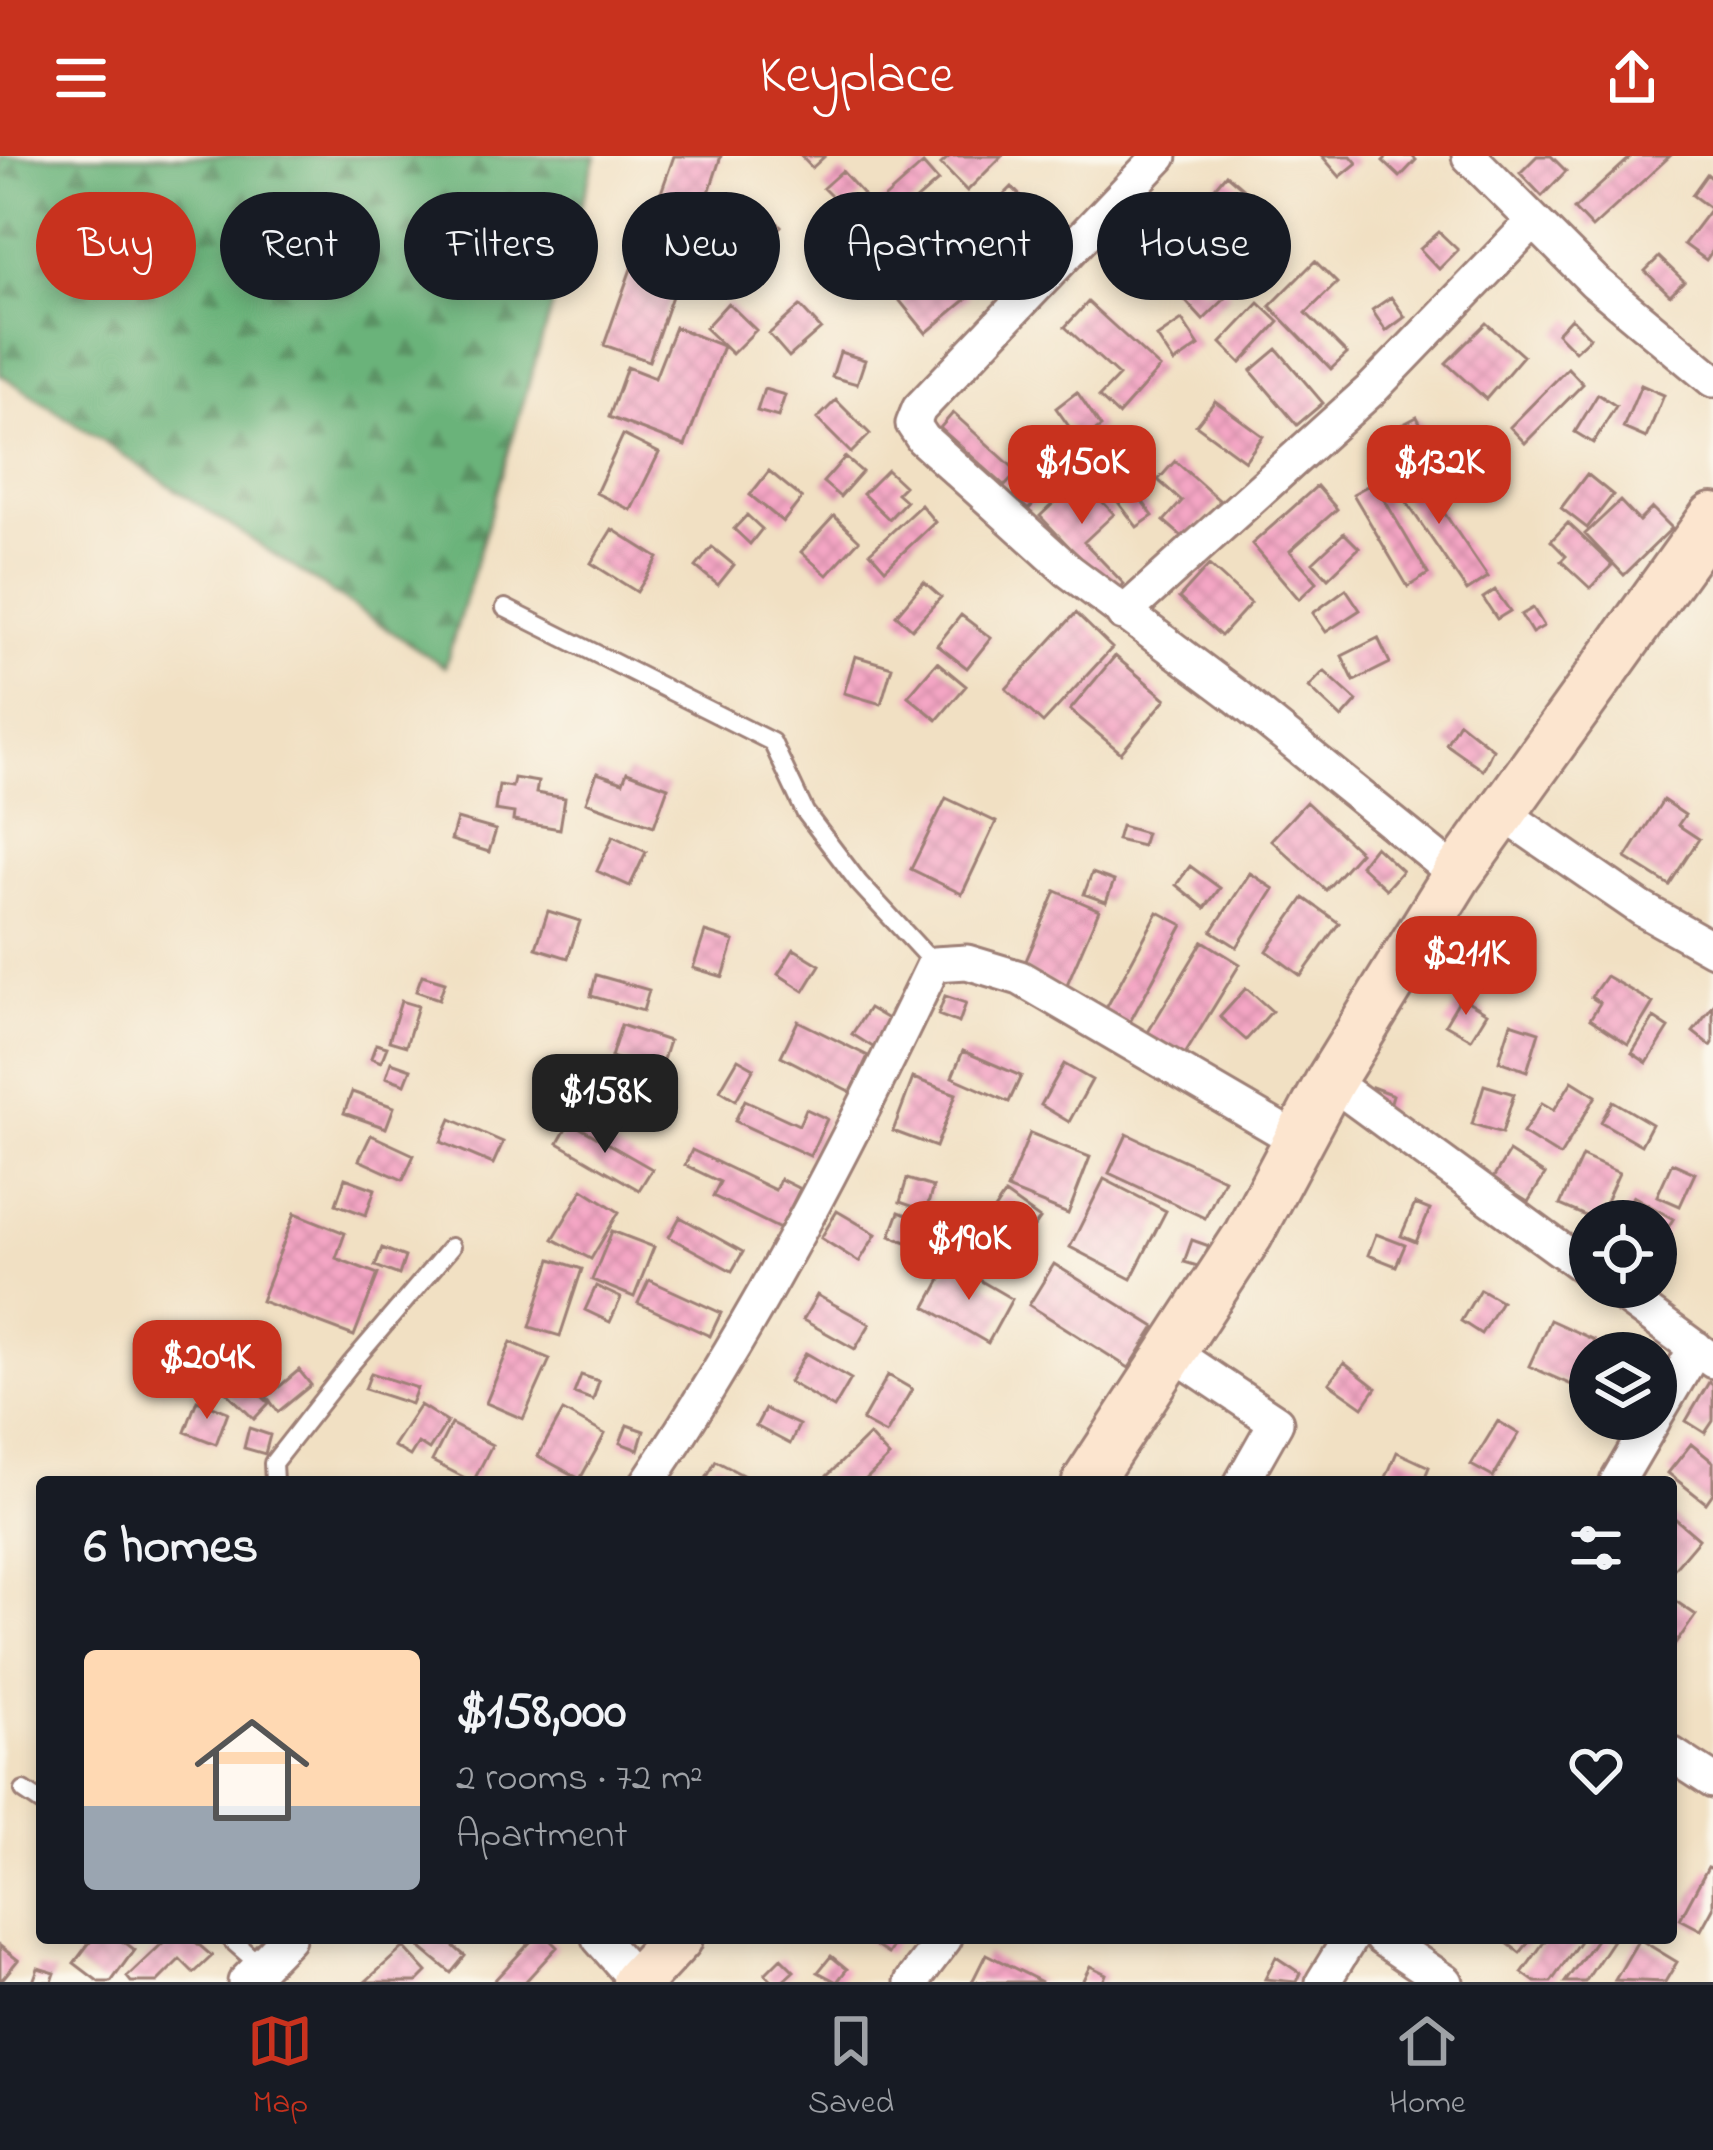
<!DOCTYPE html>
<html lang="en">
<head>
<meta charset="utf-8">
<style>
	body { margin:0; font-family:"Indie Flower",sans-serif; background:#20242c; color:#f1f3f6; height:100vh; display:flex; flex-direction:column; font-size:45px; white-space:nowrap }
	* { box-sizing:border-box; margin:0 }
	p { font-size:39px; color:#9ea1a6 }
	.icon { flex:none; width:66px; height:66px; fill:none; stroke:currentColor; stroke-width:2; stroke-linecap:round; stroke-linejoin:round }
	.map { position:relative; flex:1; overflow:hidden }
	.side { position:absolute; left:36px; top:1320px; width:1641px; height:468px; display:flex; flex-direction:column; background:#171b24; border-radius:12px; box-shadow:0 6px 18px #0003 }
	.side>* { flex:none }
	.banner { position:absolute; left:36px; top:36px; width:1641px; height:108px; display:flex; gap:24px }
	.buttons { position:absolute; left:1569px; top:1044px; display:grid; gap:24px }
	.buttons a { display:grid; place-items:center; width:108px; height:108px; border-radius:50%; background:#171b24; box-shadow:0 6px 18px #0003; font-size:60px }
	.price { position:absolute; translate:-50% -102px; padding:0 27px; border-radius:24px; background:#c8321e; color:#fff; font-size:39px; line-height:78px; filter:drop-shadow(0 3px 6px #0008) }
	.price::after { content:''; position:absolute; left:50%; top:72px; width:36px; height:27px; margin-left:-18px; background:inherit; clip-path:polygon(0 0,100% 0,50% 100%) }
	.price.active { background:#222; color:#fff }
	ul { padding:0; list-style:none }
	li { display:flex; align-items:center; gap:36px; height:300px; padding:0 48px }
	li+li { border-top:3px solid #363941 }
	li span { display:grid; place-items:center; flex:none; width:336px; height:240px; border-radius:12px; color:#555 }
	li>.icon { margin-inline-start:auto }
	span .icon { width:144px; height:144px; fill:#fffc; stroke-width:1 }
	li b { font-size:51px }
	h2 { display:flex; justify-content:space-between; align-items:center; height:144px; padding:0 48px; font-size:51px }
	.pill { padding:0 42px; border-radius:54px; background:#171b24; box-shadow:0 6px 18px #0003; font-size:42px; line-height:108px }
	.pill.active { background:#c8321e; color:#fff }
	header { display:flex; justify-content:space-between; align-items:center; height:156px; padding:0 48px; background:#c8321e; color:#fff; font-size:54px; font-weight:600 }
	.tabs { display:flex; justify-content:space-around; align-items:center; height:168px; border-top:3px solid #363941; background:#171b24; font-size:33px; color:#9ea1a6 }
	.tabs a { display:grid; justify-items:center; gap:6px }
	.tabs .active { color:#c8321e }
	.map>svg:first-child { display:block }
	.forest { fill:url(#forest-firs); stroke:#5a6952; stroke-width:3 }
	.building { fill:url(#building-cross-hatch) }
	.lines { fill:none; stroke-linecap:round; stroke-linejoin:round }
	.lane-casing { stroke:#9e8077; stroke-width:22 }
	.street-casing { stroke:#9e8077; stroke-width:39 }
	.secondary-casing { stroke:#9e8077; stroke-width:54 }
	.lane { stroke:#fff; stroke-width:16 }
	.street { stroke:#fff; stroke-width:33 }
	.secondary { stroke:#fce5cf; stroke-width:48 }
</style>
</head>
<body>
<header><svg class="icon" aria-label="menu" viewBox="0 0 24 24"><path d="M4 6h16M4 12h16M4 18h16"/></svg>Keyplace<svg class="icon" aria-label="share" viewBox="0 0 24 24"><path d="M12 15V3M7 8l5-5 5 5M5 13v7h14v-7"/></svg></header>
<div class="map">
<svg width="1713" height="1826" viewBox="0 0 1713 1826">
	<defs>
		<pattern id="forest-firs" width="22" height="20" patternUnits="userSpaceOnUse" patternTransform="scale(3)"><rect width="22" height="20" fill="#6bb37a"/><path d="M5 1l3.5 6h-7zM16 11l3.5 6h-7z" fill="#5a9164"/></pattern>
		<pattern id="building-cross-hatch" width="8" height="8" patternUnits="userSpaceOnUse" patternTransform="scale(3)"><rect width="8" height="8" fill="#f4a6c4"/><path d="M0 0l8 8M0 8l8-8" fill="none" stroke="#d38ea9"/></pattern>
	</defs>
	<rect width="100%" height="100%" fill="#fbf7ec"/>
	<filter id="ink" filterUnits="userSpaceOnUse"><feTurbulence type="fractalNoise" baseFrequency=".00833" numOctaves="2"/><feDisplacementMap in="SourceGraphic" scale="24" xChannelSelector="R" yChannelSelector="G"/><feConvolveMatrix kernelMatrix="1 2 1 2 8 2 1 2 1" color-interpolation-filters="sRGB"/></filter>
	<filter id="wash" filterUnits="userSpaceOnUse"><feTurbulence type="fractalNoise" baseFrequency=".004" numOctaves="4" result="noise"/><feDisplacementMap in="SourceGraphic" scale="48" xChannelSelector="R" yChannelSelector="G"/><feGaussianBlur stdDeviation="2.7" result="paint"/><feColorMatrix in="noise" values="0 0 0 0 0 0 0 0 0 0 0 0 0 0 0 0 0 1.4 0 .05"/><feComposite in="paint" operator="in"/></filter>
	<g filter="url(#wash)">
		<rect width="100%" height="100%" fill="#f1e0c3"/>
		<path class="forest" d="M0,0H596L445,511L0,218Z"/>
		<g id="blocks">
			<path class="building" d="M674,0H721L700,64L657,48Z
				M801,0H825L812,12Z
				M950,0H1002L967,35L941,8Z
				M1322,0H1351L1357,7L1340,21Z
				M1388,0H1412L1416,4L1400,21L1383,5Z
				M1537,0H1551L1566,15L1542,40L1520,17Z
				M1632,0H1670L1592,72L1574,53Z
				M923,8L938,25L907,52L918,64L894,85L885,76L856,102L839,83Z
				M842,15L863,38L846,55L823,32Z
				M1226,18L1247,36L1222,64L1202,47Z
				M1707,18L1713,23L1711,53L1692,39Z
				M1012,31L1044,65L1022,87L990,53Z
				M762,52L781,70L757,95L738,77Z
				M1709,55L1713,58V94L1706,104L1684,88Z
				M1273,74L1288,95L1261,115L1246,94Z
				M1439,76L1458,94L1439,113L1420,93Z
				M930,93L969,141L926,177L887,129Z
				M1659,101L1684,125L1670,139L1645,115Z
				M1315,105L1337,127L1306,157L1347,198L1331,213L1270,150Z
				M633,107L678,123L649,205L604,189Z
				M1186,113L1205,135L1217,124L1230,138L1203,164L1170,128Z
				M1391,141L1405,161L1386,175L1372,154Z
				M1088,146L1160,212L1118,259L1099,241L1119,220L1065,171Z
				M728,147L756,174L732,198L705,172Z
				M1259,147L1279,166L1241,207L1221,187Z
				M800,150L821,173L789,201L769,178Z
				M1571,162L1590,181L1575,195L1557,177Z
				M1182,164L1199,190L1174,207L1157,181Z
				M1486,167L1523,200L1486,243L1446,207Z
				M675,171L723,190L685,290L609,261L627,211L655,222Z
				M1277,193L1323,247L1297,269L1251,215Z
				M840,196L865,204L857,228L832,221Z
				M1568,212L1583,228L1525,287L1510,271Z
				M1641,229L1664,239L1646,282L1623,272Z
				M764,233L785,239L778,261L757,255Z
				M1077,236L1101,271L1080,286L1056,252Z
				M1598,238L1616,250L1593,287L1575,276Z
				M836,244L870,278L851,297L817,263Z
				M1215,245L1263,280L1245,305L1196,269Z
				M953,257L1018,316L1005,330L940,272Z
				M1417,261L1433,291L1413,302L1398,271Z
				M623,279L659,297L631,354L596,337Z
				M845,301L862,316L840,341L823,326Z
				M1047,305L1061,319L1022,360L1008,346Z
				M1175,305L1220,345L1186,384L1164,365L1182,345L1158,324Z
				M1410,307L1488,421L1467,435L1390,322Z
				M887,314L904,330L897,337L906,345L889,363L863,338Z
				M769,315L802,342L783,366L750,339Z
				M1587,318L1613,339L1587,372L1561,352Z
				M1080,322L1114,358L1084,386L1124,428L1114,438L1040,360Z
				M1374,326L1428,418L1408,431L1353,338Z
				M1317,330L1337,353L1290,395L1317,426L1299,443L1252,388Z
				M1134,334L1153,360L1137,371L1118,346Z
				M1620,345L1639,365L1652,352L1672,372L1624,419L1585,378Z
				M921,349L935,366L885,413L870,396Z
				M747,359L762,373L750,388L734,373Z
				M834,360L859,384L827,419L801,396Z
				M1568,367L1612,409L1590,432L1561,405L1566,400L1551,385Z
				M612,373L658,402L637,436L591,407Z
				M1344,377L1359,392L1328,422L1313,406Z
				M712,391L734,409L718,429L696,411Z
				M1209,409L1251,447L1221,480L1179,442Z
				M924,426L941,441L912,473L896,459Z
				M1346,433L1360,454L1326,476L1313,457Z
				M1495,434L1510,455L1497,463L1483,442Z
				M1533,452L1544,470L1532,477L1521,459Z
				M1076,457L1112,492L1043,567L1006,533Z
				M961,459L991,482L967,512L937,489Z
				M1378,482L1390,507L1354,525L1342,500Z
				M855,500L892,511L881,548L844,537Z
				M1115,500L1166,543L1121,597L1070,554Z
				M937,506L966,530L937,564L908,540Z
				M1324,515L1357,545L1342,562L1309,531Z
				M1459,566L1493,593L1483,614L1446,588Z
				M627,616L668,631L654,670L586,646L597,617L623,626Z
				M514,622L538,626L536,637L565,642L560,673L513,665L514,657L495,654L499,629L512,631Z
				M946,642L996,666L962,738L911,713Z
				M1663,644L1685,659L1678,669L1699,683L1669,729L1626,702Z
				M1306,646L1360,696L1326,734L1271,684Z
				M457,663L496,674L489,696L451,684Z
				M1121,670L1146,677L1142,690L1117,684Z
				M613,680L646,696L630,730L597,715Z
				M1375,690L1402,715L1386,733L1360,709Z
				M1190,710L1220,732L1205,752L1176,729Z
				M1092,717L1114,725L1106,746L1084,738Z
				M1250,717L1274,733L1237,791L1212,775Z
				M1056,735L1099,754L1065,833L1022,814Z
				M1304,742L1339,767L1301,820L1267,795Z
				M548,755L580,765L568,802L536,792Z
				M1158,756L1183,769L1126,873L1102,860Z
				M705,776L734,785L723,821L693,812Z
				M1203,785L1240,808L1179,908L1142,886Z
				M794,793L820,809L804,835L778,818Z
				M422,819L445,826L439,843L416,835Z
				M596,819L649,834L643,855L591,840Z
				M1606,820L1653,847L1628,888L1590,863L1600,847L1591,841Z
				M1246,832L1272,855L1246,884L1220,861Z
				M945,840L966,847L959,867L938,859Z
				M1461,841L1487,857L1471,883L1445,868Z
				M401,845L418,850L406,890L389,885Z
				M1713,850V887L1711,890L1693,876Z
				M869,852L893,866L876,893L852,878Z
				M1654,862L1669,872L1647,907L1632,897Z
				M798,865L868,900L851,936L781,900Z
				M1511,867L1539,876L1527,915L1499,905Z
				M621,869L669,885L659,916L611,901Z
				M376,888L387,891L381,906L371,902Z
				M963,895L1021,920L1009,946L952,921Z
				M738,903L754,912L736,944L720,934Z
				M391,906L411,913L405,928L386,921Z
				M1064,908L1092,924L1069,966L1041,949Z
				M913,922L956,938L936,991L893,975Z
				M1572,925L1596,940L1560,1000L1523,977L1542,947L1554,954Z
				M1484,929L1514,938L1502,977L1472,968Z
				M1372,931L1393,939L1388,956L1367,948Z
				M352,936L394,951L386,972L344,957Z
				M745,944L799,969L806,953L827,963L810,1000L735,965Z
				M1613,945L1652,968L1641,989L1601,966Z
				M451,963L503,986L493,1008L441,986Z
				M570,966L652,1013L639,1034L558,987Z
				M1030,977L1090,1001L1068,1058L1007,1033Z
				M1127,978L1224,1023L1205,1062L1109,1017Z
				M371,979L414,999L403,1024L359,1004Z
				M692,994L775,1034L780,1023L800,1033L780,1073L713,1040L720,1026L685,1009Z
				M1509,996L1545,1019L1528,1046L1492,1024Z
				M1582,1000L1619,1017L1597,1065L1560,1049Z
				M1672,1007L1695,1017L1680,1050L1657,1040Z
				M345,1022L375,1033L366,1059L336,1048Z
				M907,1023L933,1031L926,1055L900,1046Z
				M1104,1023L1166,1055L1131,1123L1070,1091Z
				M583,1033L619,1056L591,1103L553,1083Z
				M1005,1038L1040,1063L1022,1088L988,1063Z
				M1633,1040L1673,1063L1656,1092V1065H1619Z
				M1415,1048L1430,1054L1416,1086L1401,1080Z
				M837,1055L876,1078L859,1106L821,1082Z
				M899,1056L920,1064L912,1088L890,1080Z
				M295,1057L345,1077L336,1102L378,1118L354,1180L261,1145Z
				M680,1061L743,1096L732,1115L669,1081Z
				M612,1075L654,1091L634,1141L592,1124Z
				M1376,1078L1405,1089L1396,1110L1368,1099Z
				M1192,1084L1209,1090L1201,1111L1184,1106Z
				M382,1092L405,1101L399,1119L375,1110Z
				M551,1103L582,1113L560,1180L530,1171Z
				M950,1107L1012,1143L988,1187L926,1151Z
				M1054,1108L1155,1171L1129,1212L1029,1149Z
				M649,1124L721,1157L710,1180L638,1147Z
				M596,1130L621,1142L610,1166L585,1154Z
				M1480,1133L1501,1145L1481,1178L1461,1165Z
				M817,1139L870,1168L855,1193L803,1164Z
				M1550,1164L1594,1184L1574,1230L1529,1210Z
				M511,1186L550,1203L523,1263L486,1247Z
				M806,1197L851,1223L834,1252L789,1226Z
				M225,1205L269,1247L254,1263L210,1220Z
				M1344,1207L1376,1232L1363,1251L1329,1227Z
				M299,1214L311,1229L278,1256L267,1241Z
				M371,1217L417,1232L411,1248L365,1233Z
				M581,1219L599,1225L593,1244L574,1237Z
				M888,1219L912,1233L886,1278L862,1265Z
				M1709,1226L1713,1229V1265L1705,1277L1686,1265Z
				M197,1244L228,1256L216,1288L185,1276Z
				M420,1249L447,1266L429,1294L418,1287L410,1300L393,1290Z
				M765,1253L799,1269L790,1288L756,1270Z
				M563,1255L605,1278L580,1323L538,1300Z
				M1498,1265L1519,1278L1493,1321L1471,1309Z
				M451,1268L492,1289L473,1326L432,1305Z
				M627,1269L644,1275L638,1294L620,1287Z
				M249,1272L270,1279L265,1298L244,1292Z
				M869,1279L889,1301L863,1326H829L825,1322Z
				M1691,1288L1713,1306V1337L1706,1347L1668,1317Z
				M1397,1296L1429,1311L1423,1326H1384Z
				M716,1305L756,1326H704Z
				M1671,1359L1699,1383L1671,1416Z
				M1671,1442L1696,1459L1671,1494Z
				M1708,1711L1713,1713V1752L1701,1774L1680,1763Z
				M93,1782H118L134,1794L111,1826H99L74,1807Z
				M168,1782H191L212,1800L194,1817L180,1803L157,1826H131L127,1821Z
				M430,1782H444L465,1800L451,1817L421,1792Z
				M534,1782H548L557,1791L525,1826H493Z
				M863,1782H898L888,1798Z
				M1511,1782H1532L1520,1797L1507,1787Z
				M1547,1782H1582L1551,1826H1535L1522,1817Z
				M1597,1782L1613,1784L1585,1826H1565Z
				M1639,1783L1677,1806L1665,1826L1615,1824Z
				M0,1790L18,1804L0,1826Z
				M404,1791L427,1816L417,1826H365Z
				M986,1798L1042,1826H972Z
				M831,1800L847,1813L837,1826L818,1816Z
				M1276,1801L1300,1817L1296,1826L1265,1823Z
				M781,1802L794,1815L782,1826H773L765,1818Z
				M1090,1810L1106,1818L1103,1826H1082Z
				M38,1812L55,1817L52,1826H33Z"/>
		</g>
	</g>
	<g filter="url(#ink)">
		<use href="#blocks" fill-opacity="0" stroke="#9e8077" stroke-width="3"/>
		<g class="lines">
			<g class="lane-casing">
				<path id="lane" d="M505,452L772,586L805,656L859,727L934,808
					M274,1326L273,1307L350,1209L451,1091
					M24,1635L42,1647
					M229,1782L260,1809"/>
			</g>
			<g class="street-casing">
				<path id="street" d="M1160,0L919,253L913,268L923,283L1069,415L1236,540L1457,719
					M1469,0L1595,126L1713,224
					M1123,458L1373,232L1533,66
					M1501,656L1642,753L1713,793
					M1330,925L1590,1115
					M1612,1131L1713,1205
					M1173,1197L1276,1266L1242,1326
					M1656,1259L1696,1192
					M648,1326C758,1162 849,986 934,808L967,806L1020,822L1299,985
					M1617,1326L1654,1263
					M1671,1598L1713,1625
					M599,1782L638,1826
					M1381,1782L1446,1826
					M245,1826L288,1782
					M912,1826L945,1782
					M1323,1826L1350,1782"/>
			</g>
			<g class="secondary-casing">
				<path id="secondary" d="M1087,1326L1248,1079L1330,925L1457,719L1713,362
					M637,1826L678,1782"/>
			</g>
			<use href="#lane" class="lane"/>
			<use href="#street" class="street"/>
			<use href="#secondary" class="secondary"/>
		</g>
	</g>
</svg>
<div class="buttons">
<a><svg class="icon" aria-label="locate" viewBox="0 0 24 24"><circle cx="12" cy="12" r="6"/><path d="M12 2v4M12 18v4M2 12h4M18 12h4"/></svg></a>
<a><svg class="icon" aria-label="layers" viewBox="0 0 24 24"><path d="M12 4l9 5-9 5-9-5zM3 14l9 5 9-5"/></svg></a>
</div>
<b class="price" style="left:1082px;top:371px">$150K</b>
<b class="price" style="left:1439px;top:371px">$132K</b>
<b class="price" style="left:1466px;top:862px">$211K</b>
<b class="price active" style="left:605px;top:1000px">$158K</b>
<b class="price" style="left:969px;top:1147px">$190K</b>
<b class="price" style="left:207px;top:1266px">$204K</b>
<div class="banner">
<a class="pill active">Buy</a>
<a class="pill">Rent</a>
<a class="pill">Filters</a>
<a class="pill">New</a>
<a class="pill">Apartment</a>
<a class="pill">House</a>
</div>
<section class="side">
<h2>6 homes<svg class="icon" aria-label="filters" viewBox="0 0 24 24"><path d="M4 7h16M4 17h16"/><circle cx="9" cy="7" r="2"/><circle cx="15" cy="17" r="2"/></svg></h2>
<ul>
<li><span style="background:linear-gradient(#ffd9b3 65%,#9aa5b1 0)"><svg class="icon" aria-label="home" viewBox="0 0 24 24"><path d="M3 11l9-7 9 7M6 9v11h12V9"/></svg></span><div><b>$158,000</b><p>2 rooms · 72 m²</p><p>Apartment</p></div><svg class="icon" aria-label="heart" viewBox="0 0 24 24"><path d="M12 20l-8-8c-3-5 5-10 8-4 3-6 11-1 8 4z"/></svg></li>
</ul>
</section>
</div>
<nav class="tabs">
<a class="active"><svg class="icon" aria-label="map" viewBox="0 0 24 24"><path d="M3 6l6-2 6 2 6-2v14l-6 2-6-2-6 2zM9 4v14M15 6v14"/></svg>Map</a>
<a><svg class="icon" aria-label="saved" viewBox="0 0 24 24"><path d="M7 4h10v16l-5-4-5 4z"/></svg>Saved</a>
<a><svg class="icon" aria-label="home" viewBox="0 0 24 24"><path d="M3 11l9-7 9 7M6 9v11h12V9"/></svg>Home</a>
</nav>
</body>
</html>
